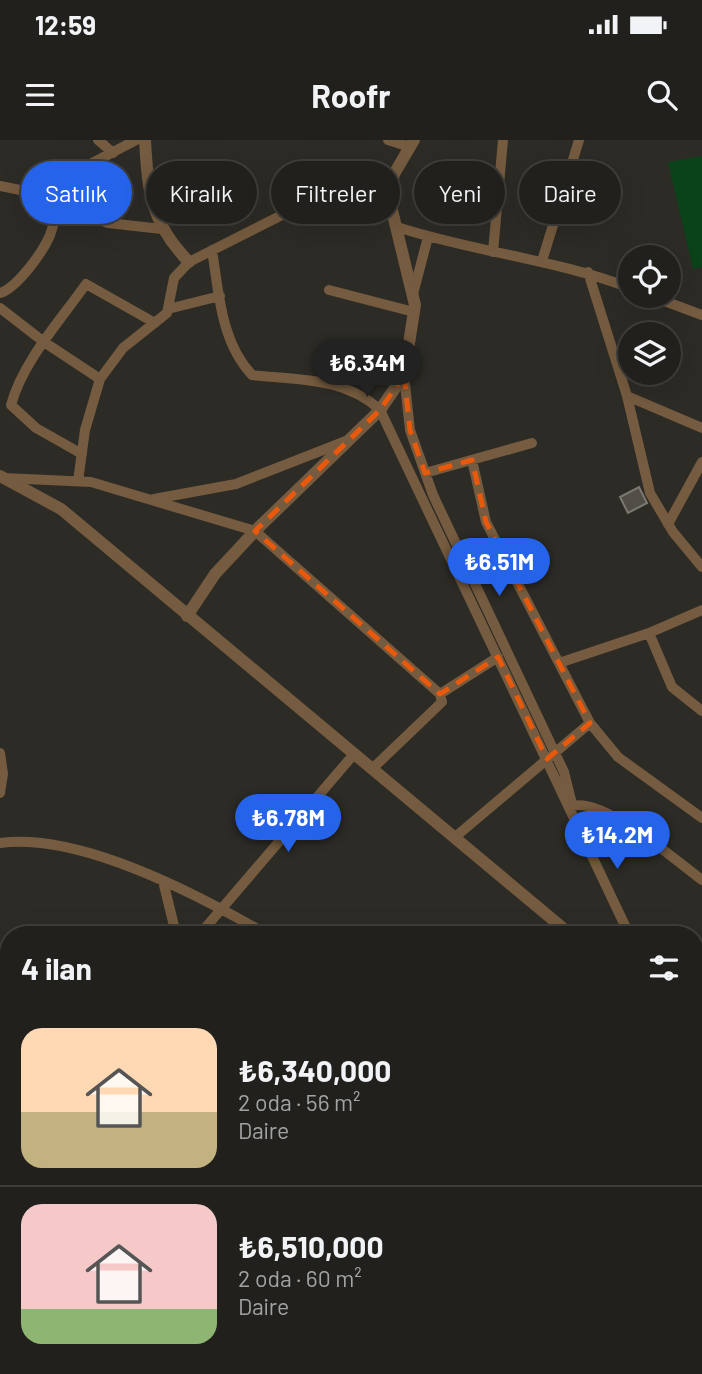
<!DOCTYPE html>
<html lang="tr">
<head>
<meta charset="utf-8">
<style>
	body { margin:0; font-family:Barlow,sans-serif; background:#2a2825; color:#f1f3f6; height:100vh; display:flex; flex-direction:column; font-size:26px; white-space:nowrap }
	* { box-sizing:border-box; margin:0 }
	p { font-size:23px; color:#a2a3a3 }
	.icon { flex:none; width:38px; height:38px; fill:none; stroke:currentColor; stroke-width:2; stroke-linecap:round; stroke-linejoin:round }
	.map { position:relative; flex:1; overflow:hidden }
	.panel { position:absolute; left:0px; top:786px; width:704px; height:450px; display:flex; flex-direction:column; background:#22201c; border-radius:28px 28px 0 0; box-shadow:0 7px 28px #0002,0 0 0 2px #3f3e3b }
	.panel>* { flex:none }
	.top-card { position:absolute; left:21px; top:21px; width:662px; height:63px; display:flex; gap:14px }
	.tools { position:absolute; left:618px; top:105px; display:grid; gap:14px }
	.tools a { display:grid; place-items:center; width:63px; height:63px; border-radius:50%; background:#22201c; box-shadow:0 7px 28px #0002,0 0 0 2px #3f3e3b; font-size:35px }
	.price { position:absolute; translate:-50% -60px; padding:0 16px; border-radius:24px; background:#2563eb; color:#fff; font-size:23px; line-height:46px; filter:drop-shadow(0 2px 4px #0008) }
	.price::after { content:''; position:absolute; left:50%; top:42px; width:21px; height:16px; margin-left:-10px; background:inherit; clip-path:polygon(0 0,100% 0,50% 100%) }
	.price.selected { background:#222; color:#fff }
	ul { padding:0; list-style:none }
	li { display:flex; align-items:center; gap:21px; height:175px; padding:0 21px }
	li+li { border-top:2px solid #3f3e3b }
	li span { display:grid; place-items:center; flex:none; width:196px; height:140px; border-radius:21px; color:#555 }
	li>.icon { margin-inline-start:auto }
	span .icon { width:84px; height:84px; fill:#fffc; stroke-width:1 }
	li b { font-size:30px }
	h2 { display:flex; justify-content:space-between; align-items:center; height:84px; padding:0 21px; font-size:30px }
	.tag { padding:0 24px; border-radius:32px; background:#22201c; box-shadow:0 7px 28px #0002,0 0 0 2px #3f3e3b; font-size:24px; line-height:63px }
	.tag.selected { background:#2563eb; color:#fff }
	.status { display:flex; justify-content:space-between; align-items:center; height:49px; padding:0 35px; background:#22201c; direction:ltr }
	.status svg { height:19px; fill:currentColor }
	header { display:flex; justify-content:space-between; align-items:center; height:91px; padding:0 21px; background:#22201c; font-size:32px; font-weight:700 }
	.map>svg:first-child { display:block }
	.green { fill:#0a4319 }
	.building { fill:#514e47; stroke:#7b7871; stroke-width:2 }
	.lines { fill:none; stroke-linecap:round; stroke-linejoin:round }
	.service { stroke:#755b3f; stroke-width:4.5 }
	.minor { stroke:#755b3f; stroke-width:10 }
	.tertiary { stroke:#755b3f; stroke-width:12 }
	.marked { fill:none; stroke:#e8590c; stroke-width:5; stroke-dasharray:14 9; stroke-linejoin:round }
</style>
</head>
<body>
<div class="status"><b>12:59</b><svg viewBox="0 0 49 12"><path d="M0 12V9h3v3zM5 12V6h3v6zM10 12V3h3v9zM15 12V0h3v12zM26 1h20v11H26zM47 4h2v5h-2z"/></svg></div>
<header><svg class="icon" aria-label="menu" viewBox="0 0 24 24"><path d="M4 6h16M4 12h16M4 18h16"/></svg>Roofr<svg class="icon" aria-label="search" viewBox="0 0 24 24"><circle cx="10" cy="10" r="6"/><path d="M15 15l6 6"/></svg></header>
<div class="map">
<svg width="702" height="1234" viewBox="0 0 702 1234">
	<rect width="100%" height="100%" fill="#2d2b25"/>
	<path class="green" d="M702,16V127L693,129L668,22Z"/>
	<path class="building" d="M639,347L647,363L628,373L620,357Z"/>
	<g class="lines">
		<path class="service" d="M61,1234V1227"/>
		<path class="minor" d="M98,0L113,13
			M388,0L410,7
			M0,46L35,53L136,0
			M397,87C474,112 554,119 630,148
			M212,110C219,154 221,202 252,235C298,240 345,237 380,270L629,794
			M493,112L503,0
			M542,121L579,0
			M588,132L627,256L650,353L673,392L702,427
			M329,150L414,172
			M0,153C17,148 43,112 50,95C54,85 55,72 63,65L108,83L162,89
			M413,154L428,97
			M651,156L702,175
			M0,168L44,202L100,239
			M168,169L220,156
			M404,235L410,290L433,355L564,632L571,660
			M627,256L702,288
			M82,314L36,288L11,265C23,221 60,181 86,144L155,183
			M472,320L486,382L590,583L618,617L702,678
			M425,333L532,303
			M4,338L91,342L255,391L440,554L498,517
			M78,341L85,290L100,239L123,208L167,173L174,138L189,122L292,70L334,65L394,34
			M154,359L236,344L346,301
			M668,384L702,322
			M649,493L672,547L702,571
			M559,523L649,493L702,470
			M0,613L3,634L0,653
			M372,629L442,562L440,554
			M572,666C604,657 675,720 702,740
			M454,698L590,583
			M0,703C79,692 199,755 266,794
			M163,741L176,794
			M200,794L354,614
			M0,821L9,824
			M0,853L9,854
			M695,854L702,856
			M695,883L702,867
			M0,923L9,925
			M695,939L702,931
			M0,1009L9,1012
			M0,1099L9,1101
			M695,1160L702,1167
			M0,1176L9,1175
			M397,1227L408,1234
			M532,1227L543,1234
			M132,1234V1227
			M324,1234L331,1227
			M674,1234L688,1232"/>
		<path class="tertiary" d="M145,0C148,53 151,83 189,122
			M0,336L61,369L570,794
			M187,476L215,434L255,391L380,270L404,235L415,165L389,58L394,34L414,0
			M695,905L702,919"/>
	</g>
	<path class="marked" d="M404,235L410,290L425,333L472,320L486,382L590,583L547,619L498,517L440,554L255,391L380,270Z"/>
</svg>
<div class="tools">
<a><svg class="icon" aria-label="locate" viewBox="0 0 24 24"><circle cx="12" cy="12" r="6"/><path d="M12 2v4M12 18v4M2 12h4M18 12h4"/></svg></a>
<a><svg class="icon" aria-label="layers" viewBox="0 0 24 24"><path d="M12 4l9 5-9 5-9-5zM3 14l9 5 9-5"/></svg></a>
</div>
<b class="price selected" style="left:367px;top:259px">₺6.34M</b>
<b class="price" style="left:499px;top:458px">₺6.51M</b>
<b class="price" style="left:288px;top:714px">₺6.78M</b>
<b class="price" style="left:617px;top:731px">₺14.2M</b>
<div class="top-card">
<a class="tag selected">Satılık</a>
<a class="tag">Kiralık</a>
<a class="tag">Filtreler</a>
<a class="tag">Yeni</a>
<a class="tag">Daire</a>
</div>
<section class="panel">
<h2>4 ilan<svg class="icon" aria-label="filters" viewBox="0 0 24 24"><path d="M4 7h16M4 17h16"/><circle cx="9" cy="7" r="2"/><circle cx="15" cy="17" r="2"/></svg></h2>
<ul>
<li><span style="background:linear-gradient(#ffd9b3 60%,#c2b280 0)"><svg class="icon" aria-label="home" viewBox="0 0 24 24"><path d="M3 11l9-7 9 7M6 9v11h12V9"/></svg></span><div><b>₺6,340,000</b><p>2 oda · 56 m²</p><p>Daire</p></div></li>
<li><span style="background:linear-gradient(#f6c9c9 75%,#8fb573 0)"><svg class="icon" aria-label="home" viewBox="0 0 24 24"><path d="M3 11l9-7 9 7M6 9v11h12V9"/></svg></span><div><b>₺6,510,000</b><p>2 oda · 60 m²</p><p>Daire</p></div></li>
</ul>
</section>
</div>
</body>
</html>
